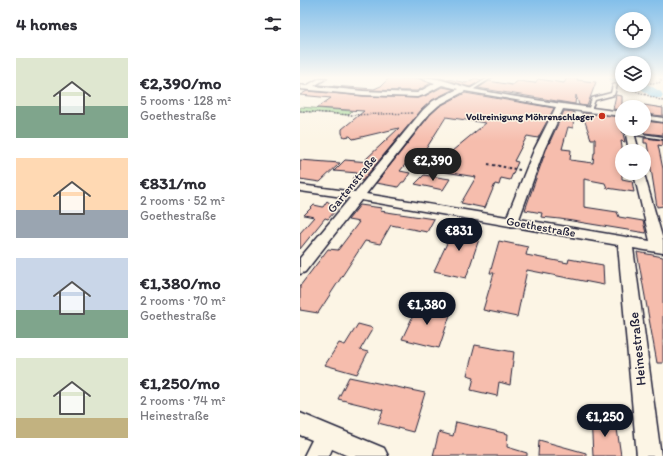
<!DOCTYPE html>
<html lang="en">
<head>
<meta charset="utf-8">
<style>
	body { margin:0; font-family:Itim,sans-serif; background:#f2f2f3; color:#2b2b33; height:100vh; display:flex; flex-direction:column; font-size:15px; white-space:nowrap }
	* { box-sizing:border-box; margin:0 }
	p { font-size:13px; color:#7c7c81 }
	.icon { flex:none; width:22px; height:22px; fill:none; stroke:currentColor; stroke-width:2; stroke-linecap:round; stroke-linejoin:round }
	.map { position:relative; flex:1; overflow:hidden }
	.sheet { display:flex; flex-direction:column; background:#fff; width:300px }
	.sheet>* { flex:none }
	.controls { position:absolute; left:315px; top:12px; display:grid; gap:8px }
	.controls a { display:grid; place-items:center; width:36px; height:36px; border-radius:50%; background:#fff; box-shadow:0 2px 6px #0003; font-size:20px }
	.price { position:absolute; translate:-50% -34px; padding:0 9px; border-radius:14px; background:#111827; color:#fff; font-size:13px; line-height:26px; filter:drop-shadow(0 1px 2px #0008) }
	.price::after { content:''; position:absolute; left:50%; top:24px; width:12px; height:9px; margin-left:-6px; background:inherit; clip-path:polygon(0 0,100% 0,50% 100%) }
	.price.active { background:#222; color:#fff }
	ul { padding:0; list-style:none }
	li { display:flex; align-items:center; gap:12px; height:100px; padding:0 16px }
	li span { display:grid; place-items:center; flex:none; width:112px; height:80px; border-radius:0px; color:#555 }
	li>.icon { margin-inline-start:auto }
	span .icon { width:48px; height:48px; fill:#fffc; stroke-width:1 }
	li b { font-size:17px }
	h2 { display:flex; justify-content:space-between; align-items:center; height:48px; padding:0 16px; font-size:17px }
	main { display:flex; flex:1; min-height:0 }
	.map>svg:first-child { display:block }
	.green { fill:#aadc9d; stroke:#667f6c }
	.lines { fill:none; stroke-linecap:round; stroke-linejoin:round }
	.river { fill:#8ccfee; fill-rule:evenodd }
	.building { fill:#f6bdad; stroke:#22223b }
	.lane-casing { stroke:#22223b; stroke-width:3 }
	.street-casing { stroke:#22223b; stroke-width:3 }
	.path-far1 { stroke:#22223b; stroke-width:1.5; stroke-dasharray:1.5 1.5; stroke-linecap:butt }
	.path { stroke:#22223b; stroke-width:2; stroke-dasharray:2.5 2.5; stroke-linecap:butt }
	.lane { fill:#fcf5e5; fill-rule:evenodd }
	.street { fill:#fcf5e5; fill-rule:evenodd }
	.poi-dot { fill:#c8321e; stroke:#fcf5e5; stroke-width:1.5 }
	.labels { text-anchor:middle; stroke-width:3; stroke-linejoin:round; paint-order:stroke }
	.far-poi-label { font-size:10px; font-weight:bold; fill:#22223b; stroke:#fcf5e5; text-anchor:end }
	.street-label { font-size:12px; fill:#22223b; stroke:#fcf5e5 }
	.near-street-label { font-size:14px; fill:#22223b; stroke:#fcf5e5 }
</style>
</head>
<body>
<main>
<section class="sheet">
<h2>4 homes<svg class="icon" aria-label="filters" viewBox="0 0 24 24"><path d="M4 7h16M4 17h16"/><circle cx="9" cy="7" r="2"/><circle cx="15" cy="17" r="2"/></svg></h2>
<ul>
<li><span style="background:linear-gradient(#dfe7d0 60%,#7fa58c 0)"><svg class="icon" aria-label="home" viewBox="0 0 24 24"><path d="M3 11l9-7 9 7M6 9v11h12V9"/></svg></span><div><b>€2,390/mo</b><p>5 rooms · 128 m²</p><p>Goethestraße</p></div></li>
<li><span style="background:linear-gradient(#ffd9b3 65%,#9aa5b1 0)"><svg class="icon" aria-label="home" viewBox="0 0 24 24"><path d="M3 11l9-7 9 7M6 9v11h12V9"/></svg></span><div><b>€831/mo</b><p>2 rooms · 52 m²</p><p>Goethestraße</p></div></li>
<li><span style="background:linear-gradient(#c9d6e8 65%,#7fa58c 0)"><svg class="icon" aria-label="home" viewBox="0 0 24 24"><path d="M3 11l9-7 9 7M6 9v11h12V9"/></svg></span><div><b>€1,380/mo</b><p>2 rooms · 70 m²</p><p>Goethestraße</p></div></li>
<li><span style="background:linear-gradient(#dfe7d0 75%,#c2b280 0)"><svg class="icon" aria-label="home" viewBox="0 0 24 24"><path d="M3 11l9-7 9 7M6 9v11h12V9"/></svg></span><div><b>€1,250/mo</b><p>2 rooms · 74 m²</p><p>Heinestraße</p></div></li>
</ul>
</section>
<div class="map">
<svg width="363" height="456" viewBox="0 0 363 456">
	<rect width="100%" height="100%" fill="#fcf5e5"/>
	<filter id="ink" filterUnits="userSpaceOnUse"><feTurbulence type="fractalNoise" baseFrequency=".025" numOctaves="2"/><feDisplacementMap in="SourceGraphic" scale="8" xChannelSelector="R" yChannelSelector="G"/><feConvolveMatrix kernelMatrix="1 2 1 2 8 2 1 2 1" color-interpolation-filters="sRGB"/></filter>
	<g filter="url(#ink)">
		<path class="green" d="M0,107L52,111L48,115L0,111Z"/>
		<g class="lines">
			<path class="river" d="M308,78H322V83L310,80Z
				M344,82L361,92L363,95L361,98H353L336,85H344Z"/>
		</g>
		<path class="building" d="M89,78H119L120,79L131,83L117,91L63,90L19,85L74,89L81,86Z
			M138,78H144L166,83L175,78L182,80L170,87Z
			M267,78H278L277,80L296,82L287,106L279,105L276,95L275,104L178,88L189,81L212,85L218,81L235,83L238,79L264,83Z
			M142,87L154,89L132,100L122,109L62,181L52,179L58,173L34,171L45,160L69,162L66,159L99,128L53,139L50,136L44,137L42,133V129L64,111L17,108L31,98L0,95L7,91L63,96L117,98L125,96Z
			M165,93L254,108L238,138L227,136L214,161L218,162L210,180L201,178L199,185L195,184L185,208L161,203L176,177L145,172L154,158L146,156L186,123L146,117L124,152L116,151L100,171L110,173L104,182H102L98,187L76,183L130,115L140,106Z
			M316,95L322,96V110L313,109Z
			M344,105L363,108V116L344,114Z
			M264,111L274,112L273,128L268,127L262,149L271,150L270,160L293,163L294,153H295V139H291L282,113L322,117V129L325,142L321,141L322,147V179L332,181L334,192L307,188L305,183L284,179V207L317,212L319,217L343,221L346,233L260,219L241,217L242,213L225,210L246,150Z
			M344,121L363,123V135L344,133Z
			M344,138L363,140V146L358,145L363,169V206L357,207L347,143H344Z
			M0,160L40,163L20,182L0,179Z
			M124,175L150,179L143,190L115,184Z
			M27,201L35,207L34,208L37,209L28,219L25,218L0,249V233L14,217L4,215L14,205L23,207Z
			M60,205L82,208L80,211L134,219L127,232L91,225L80,244L65,241L18,313L0,310V286L28,249L38,250L59,222L48,220Z
			M155,226L182,230L166,278L134,271Z
			M199,241L228,247L226,255L268,263L269,259L303,265L304,285L227,270L217,317L183,310L194,273H190Z
			M337,252L363,257V363H357Z
			M118,305L151,312L139,348L102,339Z
			M58,324L73,328L60,350L68,352L57,374L25,365L39,343L45,345Z
			M175,345L214,352L210,385L199,382L197,396L171,390L174,377L167,375Z
			M49,377L125,393L113,432L78,423L83,410L38,399Z
			M291,416L316,422L321,456H293Z
			M156,422L208,434L207,447L227,453V456H133L139,432L153,436Z
			M239,440L286,453V456H238Z"/>
		<g class="lines">
			<g class="lane-casing">
				<path id="lane" d="M188,78H191L171,91L168,90Z
					M315,84L317,85L314,95L295,100L291,110L288,111L292,98L311,93L313,85Z
					M328,132L363,137V139L330,134H328Z"/>
			</g>
			<g class="street-casing">
				<path id="street" d="M20,78H27L14,86L63,91L117,93L135,83L120,78C135,75 158,86 173,89C222,99 272,105 322,112V116L263,109L244,150L219,219L350,241L334,174H344L363,240V253L333,248L361,456H337L318,245L61,200L5,272L0,274V258L50,198L0,191V185L55,192L123,110L133,101L158,89L142,85L124,95L117,97L63,95L0,89V85L6,86ZM165,91L256,107L234,150L207,217L66,194L129,114L139,105Z
					M344,115L363,118V122L344,119Z
					M325,129H333L339,151H329Z
					M0,413L84,448L88,456H48L32,449L29,456H4L12,440L0,435Z"/>
			</g>
			<path class="path-far1" d="M344,83H359L362,79L359,78
				M322,86L363,101
				M0,111L51,115L113,113"/>
			<path class="path" d="M188,164L220,170"/>
			<use href="#lane" class="lane"/>
			<use href="#street" class="street"/>
		</g>
	</g>
	<linearGradient id="sky" x2="0" y2="1"><stop stop-color="#83bfea"/><stop offset="0.55" stop-color="#fefaf3"/><stop offset="1" stop-color="#fefaf3" stop-opacity="0"/></linearGradient>
	<rect width="363" height="141" fill="url(#sky)"/>
	<circle class="poi-dot" cx="302" cy="116" r="4"/>
	<g class="labels">
		<g class="far-poi-label">
			<text x="294" y="120">Vollreinigung Möhrenschlager</text>
		</g>
		<g class="street-label">
			<text transform="translate(52 184) rotate(-51)" y="4">Gartenstraße</text>
			<text transform="translate(241 227) rotate(10)" y="4">Goethestraße</text>
		</g>
		<g class="near-street-label">
			<text transform="translate(337 349) rotate(-96)" y="5">Heinestraße</text>
		</g>
	</g>
</svg>
<div class="controls">
<a><svg class="icon" aria-label="locate" viewBox="0 0 24 24"><circle cx="12" cy="12" r="6"/><path d="M12 2v4M12 18v4M2 12h4M18 12h4"/></svg></a>
<a><svg class="icon" aria-label="layers" viewBox="0 0 24 24"><path d="M12 4l9 5-9 5-9-5zM3 14l9 5 9-5"/></svg></a>
<a>+</a>
<a>−</a>
</div>
<b class="price active" style="left:133px;top:182px">€2,390</b>
<b class="price" style="left:159px;top:252px">€831</b>
<b class="price" style="left:127px;top:326px">€1,380</b>
<b class="price" style="left:305px;top:438px">€1,250</b>
</div>
</main>
</body>
</html>
